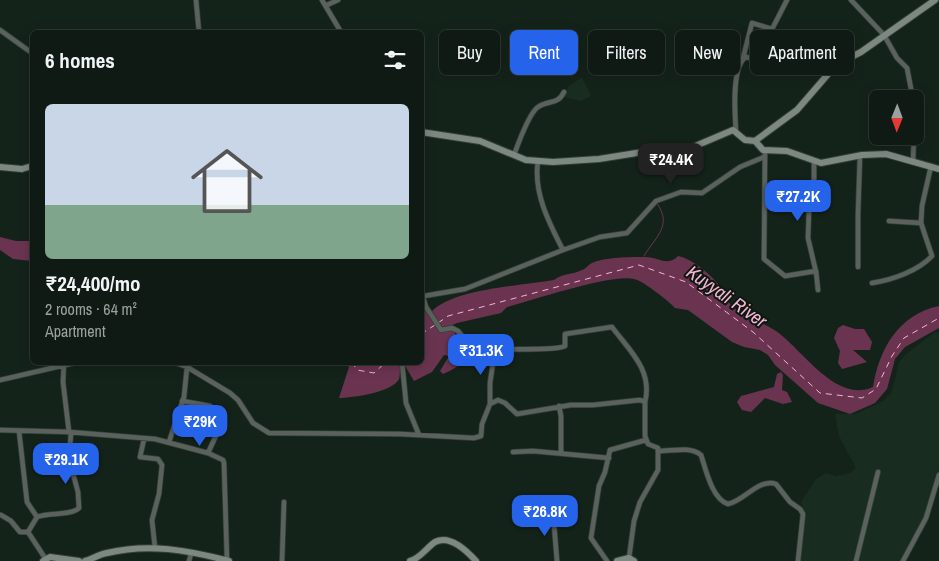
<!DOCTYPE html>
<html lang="en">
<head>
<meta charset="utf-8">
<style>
	body { margin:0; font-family:"Archivo Narrow",sans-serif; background:#18231d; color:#f1f3f6; height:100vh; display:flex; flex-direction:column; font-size:19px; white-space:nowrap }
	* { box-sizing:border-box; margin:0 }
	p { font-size:16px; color:#9ba1a0 }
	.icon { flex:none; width:28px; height:28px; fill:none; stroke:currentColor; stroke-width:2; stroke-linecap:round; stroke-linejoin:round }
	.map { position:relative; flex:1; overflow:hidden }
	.panel { position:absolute; left:30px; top:30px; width:394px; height:335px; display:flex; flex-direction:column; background:#0f1a14; border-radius:8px; box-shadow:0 2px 12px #0003,0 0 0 1px #2f3834 }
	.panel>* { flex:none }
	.hud { position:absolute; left:439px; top:30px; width:425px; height:45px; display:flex; gap:10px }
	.needle { width:32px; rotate:181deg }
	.controls { position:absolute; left:869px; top:90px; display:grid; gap:10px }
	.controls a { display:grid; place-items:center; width:55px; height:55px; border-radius:8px; background:#0f1a14; box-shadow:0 2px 12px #0003,0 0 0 1px #2f3834; font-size:25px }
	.price { position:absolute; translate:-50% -42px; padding:0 11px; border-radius:10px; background:#2563eb; color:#fff; font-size:16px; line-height:32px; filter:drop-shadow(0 1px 2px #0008) }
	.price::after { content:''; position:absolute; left:50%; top:30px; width:15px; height:11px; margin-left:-8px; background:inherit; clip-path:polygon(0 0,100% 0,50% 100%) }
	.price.active { background:#222; color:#fff }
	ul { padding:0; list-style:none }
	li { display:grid; align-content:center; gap:10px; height:265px; padding:0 15px }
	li+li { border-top:1px solid #2f3834 }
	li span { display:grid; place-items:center; height:155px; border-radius:8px; color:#555 }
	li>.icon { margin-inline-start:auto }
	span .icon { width:90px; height:90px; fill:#fffc; stroke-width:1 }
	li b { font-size:21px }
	h2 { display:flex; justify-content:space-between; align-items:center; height:60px; padding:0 15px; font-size:21px }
	.pill { padding:0 18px; border-radius:8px; background:#0f1a14; box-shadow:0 2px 12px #0003,0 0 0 1px #2f3834; font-size:18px; line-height:45px }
	.pill.active { background:#2563eb; color:#fff }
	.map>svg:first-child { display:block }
	.built { fill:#182d20 }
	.water { fill:#6a3450 }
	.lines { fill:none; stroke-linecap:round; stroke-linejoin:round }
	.stream { stroke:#6a3450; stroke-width:1 }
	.ferry { stroke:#f9b3d4; stroke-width:1; stroke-dasharray:6 5; stroke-linecap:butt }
	.street-casing { stroke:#324037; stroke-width:6 }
	.secondary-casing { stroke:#324037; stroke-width:8 }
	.street { stroke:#5b625d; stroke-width:4.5 }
	.secondary { stroke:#7d8881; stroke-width:6 }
	.labels { text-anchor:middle; stroke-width:4; stroke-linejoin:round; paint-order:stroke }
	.water-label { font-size:19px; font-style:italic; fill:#f9b3d4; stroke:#0b1911 }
</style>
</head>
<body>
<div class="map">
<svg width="939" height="561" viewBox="0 0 939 561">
	<rect width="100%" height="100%" fill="#14231a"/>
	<path class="built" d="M582,77L591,96L581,101L564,97L569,86Z
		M935,332L939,333V470L926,513L901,561H800L801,534L805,516L801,502L816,479L826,473L836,476L850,473L856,468L839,436L835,414H856L883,401L891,394L899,363L904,356Z"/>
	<path class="water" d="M0,237L16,241H32V261L13,259L0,250Z
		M678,256C692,259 708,272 718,284C723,291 725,300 732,306C745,317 762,322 776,331C802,349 836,404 873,387C879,349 899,314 939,306V328L905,347L895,359L887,389L875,403L850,414L818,403L775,365L768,355L760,350L744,347L732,342L688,310L675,308C670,302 642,280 634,279C609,274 535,300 507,307L501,313L457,323L443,329L431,312C454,288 521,286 554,280C563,273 572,275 582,270C586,269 588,265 592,263C605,257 631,257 646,257C657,257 668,267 678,256Z
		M421,302L440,331L451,330L455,333L454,343L456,346H462C470,361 455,369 443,374L440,371L449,356L444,355L432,372L414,381L404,364L400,367C400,370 400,375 399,379C393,392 352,398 339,398L349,367L344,363L421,362Z
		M843,325L855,329H864L872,342L870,350H853L867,362L842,369L838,363L840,351L834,338L838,328Z
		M781,372L783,375L782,390L787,392L792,402L783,404L765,398L751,412L742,410L737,402L741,396L774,387L777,374Z"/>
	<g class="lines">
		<path class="stream" d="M644,256C657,235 673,225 656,202"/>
		<path class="ferry" d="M438,323L448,316L639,265L686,282L753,332L820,393L862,398L876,389L892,356L904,338L939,318
			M421,334L435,325
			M352,362L357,370L374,373L386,362"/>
		<g class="street-casing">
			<path id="street" d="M196,0L199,32
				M322,0L341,32
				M851,0L884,35L897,58L907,68L913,99
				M327,5L338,0
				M0,30L32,53
				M743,58L752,23L772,29
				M915,113V119
				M736,132C735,116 731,66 746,57L761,61L764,59L769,35L787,0
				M765,151L764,259L785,276L816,271L818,290
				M514,155C518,144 529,113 538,107C548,100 558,105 564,92
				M538,161C533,192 549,223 563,250
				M814,161V200L809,211L808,238L816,272
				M913,161L914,136
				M889,221L921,223
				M858,267V214L860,155
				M872,283C892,280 918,271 932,256L921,223L922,206L931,166
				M421,290L426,307L441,330L452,328L458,331L472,348C487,349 557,351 565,346V334L612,327C629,350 653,370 645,402
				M424,296L465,289L563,250L600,237L627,233L656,201L681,192L702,193L740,167L764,157
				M173,362L187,367L230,393L238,400L253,423L269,433L400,434L474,438L481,436L482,424L490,404L498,400L505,403L517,414L571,405H593L640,400L645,402V436L648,444L658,448V470L640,502L634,521L629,558
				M402,362L406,403L419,435
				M0,380L78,362
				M182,401L210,406L222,414L219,429L208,453L223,460L224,463L227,560
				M490,404V383L495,350
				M559,406L561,416V453
				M0,430L69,432L63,382L64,362
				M19,431L27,502L37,517L28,532L45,558
				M69,432L155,439L208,453
				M144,439L140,457L158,459L162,465L159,494L152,520L155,548
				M169,442L184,397L187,367
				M659,451C673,451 690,446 701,455C706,470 712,499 728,504C744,501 759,478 776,484L790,502L800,509L803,514L798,561
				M513,452L533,451L609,458
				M553,512L557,561
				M1,515L11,521L20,532H28
				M37,517C49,512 71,516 79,508L78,492L69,459L71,433
				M189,561L191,554
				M282,561L284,502
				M607,561L591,538L599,486L605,472L610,450L646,440
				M856,561L878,472
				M903,561L926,518L939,475"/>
		</g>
		<g class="secondary-casing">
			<path id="secondary" d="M421,132L480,141L526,160L553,162L599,159L674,147H693L733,130L745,140L755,141L797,110L836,65L861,52L935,0
				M755,141L763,150L787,151L821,163L862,155L886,154L939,169
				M0,167L22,169L32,166
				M43,561L50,557L79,561
				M85,561C93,559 99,554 107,553C148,543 188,550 229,561
				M410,561C421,558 426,548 435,542C450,534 467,551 476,561
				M617,561L629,558L634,561"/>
		</g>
		<use href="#street" class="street"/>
		<use href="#secondary" class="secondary"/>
	</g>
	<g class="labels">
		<g class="water-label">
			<text transform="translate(727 296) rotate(35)" y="7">Kuyyali River</text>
		</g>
	</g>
</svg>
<div class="controls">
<a><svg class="needle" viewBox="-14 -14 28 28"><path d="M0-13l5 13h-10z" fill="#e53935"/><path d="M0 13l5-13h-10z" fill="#9ba1a0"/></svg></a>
</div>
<b class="price active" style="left:671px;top:185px">₹24.4K</b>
<b class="price" style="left:798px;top:222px">₹27.2K</b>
<b class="price" style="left:481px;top:376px">₹31.3K</b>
<b class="price" style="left:200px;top:447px">₹29K</b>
<b class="price" style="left:66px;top:485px">₹29.1K</b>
<b class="price" style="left:545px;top:537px">₹26.8K</b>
<div class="hud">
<a class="pill">Buy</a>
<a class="pill active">Rent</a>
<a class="pill">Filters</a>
<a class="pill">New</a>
<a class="pill">Apartment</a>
</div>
<section class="panel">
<h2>6 homes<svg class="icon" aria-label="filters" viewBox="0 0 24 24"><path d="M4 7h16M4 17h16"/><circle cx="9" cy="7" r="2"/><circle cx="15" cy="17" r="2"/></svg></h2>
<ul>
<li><span style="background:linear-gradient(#c9d6e8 65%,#7fa58c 0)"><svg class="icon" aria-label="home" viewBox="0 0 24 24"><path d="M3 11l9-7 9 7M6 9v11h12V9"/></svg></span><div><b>₹24,400/mo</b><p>2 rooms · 64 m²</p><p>Apartment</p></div></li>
</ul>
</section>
</div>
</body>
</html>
